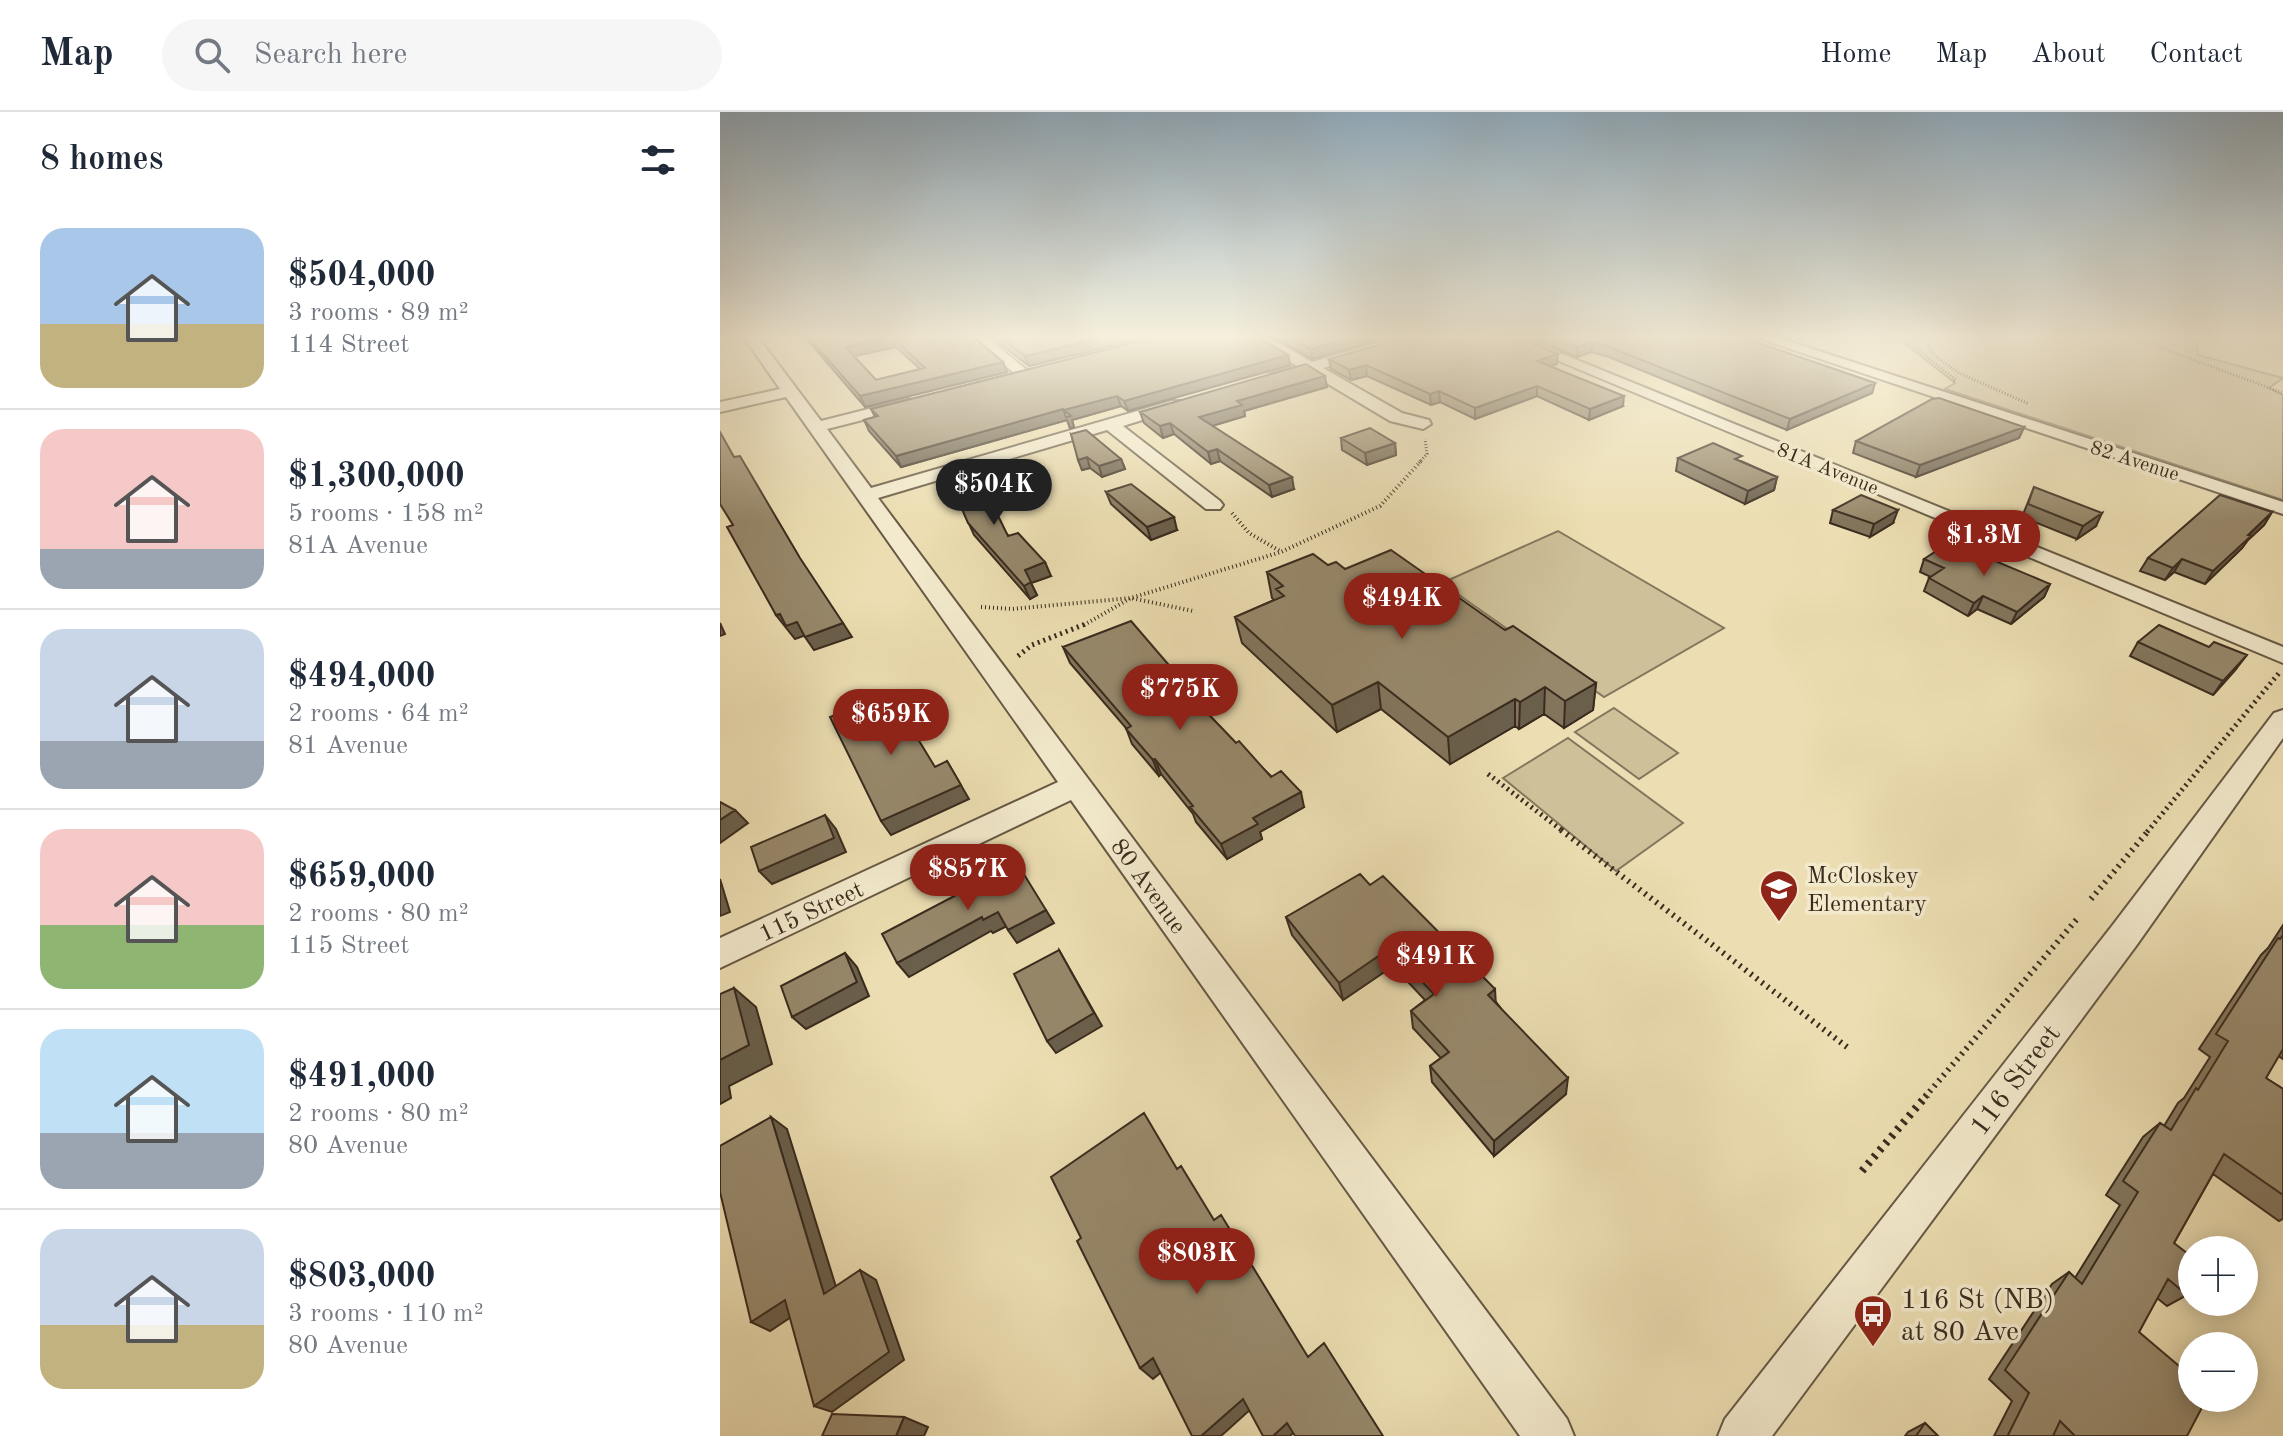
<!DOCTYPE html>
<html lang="en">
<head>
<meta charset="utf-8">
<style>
	body { margin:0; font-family:"Old Standard TT",serif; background:#f6f6f7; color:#1f2937; height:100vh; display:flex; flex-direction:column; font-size:30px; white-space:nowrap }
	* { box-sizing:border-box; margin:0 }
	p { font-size:26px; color:#747a83 }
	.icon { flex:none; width:44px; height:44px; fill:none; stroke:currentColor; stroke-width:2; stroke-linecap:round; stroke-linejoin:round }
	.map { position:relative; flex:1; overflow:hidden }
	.sheet { display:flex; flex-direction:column; background:#fff; width:720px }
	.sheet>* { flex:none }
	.buttons { position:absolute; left:1458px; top:1124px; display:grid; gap:16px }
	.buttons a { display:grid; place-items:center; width:80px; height:80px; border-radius:50%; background:#fff; box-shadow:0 4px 20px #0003; font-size:40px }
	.price { position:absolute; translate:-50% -68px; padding:0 18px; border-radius:28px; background:#8f2418; color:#fff; font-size:26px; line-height:52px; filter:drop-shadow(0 2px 4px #0008) }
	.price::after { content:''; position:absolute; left:50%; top:48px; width:24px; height:18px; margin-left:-12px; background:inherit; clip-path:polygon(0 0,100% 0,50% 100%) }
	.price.selected { background:#222; color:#fff }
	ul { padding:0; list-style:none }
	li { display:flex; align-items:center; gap:24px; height:200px; padding:0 40px }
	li+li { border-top:2px solid #e0e1e3 }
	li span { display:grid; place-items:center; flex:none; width:224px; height:160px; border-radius:24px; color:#555 }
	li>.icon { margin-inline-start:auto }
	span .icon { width:96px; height:96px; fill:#fffc; stroke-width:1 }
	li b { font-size:34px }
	h2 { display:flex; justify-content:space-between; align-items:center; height:96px; padding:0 40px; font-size:34px }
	header { display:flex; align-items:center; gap:48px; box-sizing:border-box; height:112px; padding:0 40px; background:#fff; border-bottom:2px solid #e0e1e3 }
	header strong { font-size:38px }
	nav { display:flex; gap:44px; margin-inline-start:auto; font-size:28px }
	.search { width:560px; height:72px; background:#f6f6f7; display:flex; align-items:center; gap:20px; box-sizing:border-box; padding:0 28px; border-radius:44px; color:#747a83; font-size:30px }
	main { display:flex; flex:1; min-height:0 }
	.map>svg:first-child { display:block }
	.green { fill:#cec099; stroke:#84765c; stroke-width:2 }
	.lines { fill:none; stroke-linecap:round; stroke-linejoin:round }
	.minor-casing { stroke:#665843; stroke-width:4 }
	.path-far4 { stroke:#3a2b1e; stroke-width:3; stroke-dasharray:1 2; stroke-linecap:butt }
	.path-far3 { stroke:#3a2b1e; stroke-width:4; stroke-dasharray:1 3; stroke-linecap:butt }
	.path-far2 { stroke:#3a2b1e; stroke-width:5; stroke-dasharray:2 4; stroke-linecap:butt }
	.path-far1 { stroke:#3a2b1e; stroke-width:6; stroke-dasharray:2 5; stroke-linecap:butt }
	.path { stroke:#3a2b1e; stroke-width:8; stroke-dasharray:3 6; stroke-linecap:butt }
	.minor { fill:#f3eacd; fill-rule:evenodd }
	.wall { fill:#82755c; stroke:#3a2b1e; stroke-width:2; fill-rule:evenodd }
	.shaded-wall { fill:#6a5f4b; stroke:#3a2b1e; stroke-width:2 }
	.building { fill:#97886b; stroke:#3a2b1e; stroke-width:2; fill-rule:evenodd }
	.labels { text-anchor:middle; stroke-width:7; stroke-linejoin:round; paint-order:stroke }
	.far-street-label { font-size:20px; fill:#3a2b1e; stroke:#f3eacd }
	.poi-label { font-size:24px; fill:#3a2b1e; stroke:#f3eacd; text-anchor:start }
	.street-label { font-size:24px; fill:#3a2b1e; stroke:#f3eacd }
	.near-street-label { font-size:28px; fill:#3a2b1e; stroke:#f3eacd }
	.near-poi-label { font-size:28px; fill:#3a2b1e; stroke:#f3eacd; text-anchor:start }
</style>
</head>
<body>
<header>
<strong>Map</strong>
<div class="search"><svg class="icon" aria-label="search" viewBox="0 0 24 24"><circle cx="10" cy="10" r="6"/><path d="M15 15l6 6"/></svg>Search here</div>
<nav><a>Home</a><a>Map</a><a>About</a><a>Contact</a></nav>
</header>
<main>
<section class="sheet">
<h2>8 homes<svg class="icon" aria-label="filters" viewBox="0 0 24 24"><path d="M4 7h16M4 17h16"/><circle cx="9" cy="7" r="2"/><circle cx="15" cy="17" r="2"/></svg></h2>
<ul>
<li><span style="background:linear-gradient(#a9c7e8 60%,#c2b280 0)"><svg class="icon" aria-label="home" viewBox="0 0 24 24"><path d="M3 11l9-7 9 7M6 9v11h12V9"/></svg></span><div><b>$504,000</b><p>3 rooms · 89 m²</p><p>114 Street</p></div></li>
<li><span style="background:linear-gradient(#f6c9c9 75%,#9aa5b1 0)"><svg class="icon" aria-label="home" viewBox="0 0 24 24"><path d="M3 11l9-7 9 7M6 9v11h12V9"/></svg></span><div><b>$1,300,000</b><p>5 rooms · 158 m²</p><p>81A Avenue</p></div></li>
<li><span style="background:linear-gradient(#c9d6e8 70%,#9aa5b1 0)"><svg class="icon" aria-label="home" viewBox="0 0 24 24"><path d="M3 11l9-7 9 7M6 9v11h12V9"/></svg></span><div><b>$494,000</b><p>2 rooms · 64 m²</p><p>81 Avenue</p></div></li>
<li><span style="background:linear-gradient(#f6c9c9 60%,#8fb573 0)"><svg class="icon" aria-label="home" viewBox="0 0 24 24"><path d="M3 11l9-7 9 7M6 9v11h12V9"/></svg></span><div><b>$659,000</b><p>2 rooms · 80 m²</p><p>115 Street</p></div></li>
<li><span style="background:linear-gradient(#bfe0f5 65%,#9aa5b1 0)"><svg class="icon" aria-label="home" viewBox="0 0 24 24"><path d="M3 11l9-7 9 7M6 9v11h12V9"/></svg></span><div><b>$491,000</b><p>2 rooms · 80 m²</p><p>80 Avenue</p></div></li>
<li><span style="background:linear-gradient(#c9d6e8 60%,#c2b280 0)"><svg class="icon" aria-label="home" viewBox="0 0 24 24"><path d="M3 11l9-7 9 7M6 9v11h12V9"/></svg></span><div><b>$803,000</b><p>3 rooms · 110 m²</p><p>80 Avenue</p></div></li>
</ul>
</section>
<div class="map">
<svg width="1563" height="1324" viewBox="0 0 1563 1324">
	<rect width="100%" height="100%" fill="#ecdeb2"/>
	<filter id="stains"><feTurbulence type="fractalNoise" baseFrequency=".0025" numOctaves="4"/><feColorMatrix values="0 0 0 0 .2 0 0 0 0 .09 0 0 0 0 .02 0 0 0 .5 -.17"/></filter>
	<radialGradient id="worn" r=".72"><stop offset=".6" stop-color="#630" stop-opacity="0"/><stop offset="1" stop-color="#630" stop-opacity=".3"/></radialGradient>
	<path class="green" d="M1197,224H1491L1477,232L1478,243L1563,266L1549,276L1563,283V388L1225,277L1235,271L1184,231Z
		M838,419L1004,516L884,585L722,471Z
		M894,596L958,641L919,667L855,620Z
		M848,626L963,711L896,759L783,666Z"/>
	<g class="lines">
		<g class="minor-casing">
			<path id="minor" d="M23,224H37L101,309L188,287L194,289V295L107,317L151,376L452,289H464V295L403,314L500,389L503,393L500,397H486L387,318L158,386L847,1307L854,1324H800L351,688L0,856V826L338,670L66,285L0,300V290L60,277Z
				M249,224H265L313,263L310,266H300Z
				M530,224H547L592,250L682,224H704L702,227L603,256L682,301L709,308L711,312L703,317L670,309L588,260L555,270L550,268V262L577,254Z
				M779,224H798L1563,535V551Z
				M1032,224H1053L1563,390V402Z
				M1563,598V626L1416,834L1052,1324H998L1005,1307L1392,814L1554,601Z"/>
		</g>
		<path class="path-far4" d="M1192,224L1189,231L1236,268L1233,269
			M1211,224L1208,234L1215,244L1239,261L1309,292
			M1409,224L1563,281
			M699,351L707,342L705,327"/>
		<path class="path-far3" d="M512,401L529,421L560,439
			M261,495L292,497L411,486L473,499
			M364,513L411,486L561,440L660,394L701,349"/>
		<path class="path-far2" d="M298,544L312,533L368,511
			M768,662L844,720
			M1427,720L1559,561"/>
		<path class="path-far1" d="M841,718L1127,935
			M1371,787L1429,718
			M1205,985L1357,807"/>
		<path class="path" d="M1142,1059L1207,983"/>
		<use href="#minor" class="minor"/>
	</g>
	<path class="wall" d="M84,224H252L283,250L287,260L145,295ZM176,235L200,257L156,268L134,244Z
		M270,224H432L309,254Z
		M553,224H672L592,247Z
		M805,224H1018L1155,271L1152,281L1067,318L889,245L871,240L857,245Z
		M568,243L570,253L408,299L401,294L352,308L354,315L350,316L347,308L181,355L149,319L144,308L155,305L151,297Z
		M609,247L837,252L830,254L903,294L869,308L817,284L755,307L720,290L711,293L647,264L631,268L611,257Z
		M607,275L524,299L525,304L492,314L574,377L552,385L500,349L491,352L454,322L443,326L424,311L420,300Z
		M1304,315L1299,326L1196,365L1133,341L1136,329Z
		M351,322L401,347L405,357L382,365L370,356L362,358Z
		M621,326L675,331L676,343L647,353L622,338Z
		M958,346L1021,349L1057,365L1054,378L1025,392L956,359Z
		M229,367L331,464L311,471L317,483L310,487L254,423Z
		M1314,375L1376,414L1357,427L1302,405Z
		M386,380L457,418L431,428L391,392Z
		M1113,398L1173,411L1150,425L1110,411Z
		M1552,400L1544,413L1528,428L1522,436L1485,472L1454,460L1445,468L1420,459L1428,446Z
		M1204,447L1330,472L1324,485L1291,512L1257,497L1248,504L1204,479L1209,466L1211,465L1200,460Z
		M608,453L625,457L785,518L876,571L873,598L844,616L824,602L799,617L795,614L730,652L661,597L617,620L522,531L515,505L554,488L552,486L547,460Z
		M1418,530L1516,557L1493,583L1410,544Z
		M343,535L474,587L516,631L584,695L540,720L542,727L507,747L476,710L473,702L441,662L439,664L412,632L406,616L350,551Z
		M650,773L776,890L846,982L774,1044L712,970L710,954L721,946L693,916L691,899L705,888L673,854L623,888L572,823L566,805Z
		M1563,813V947L1558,944L1546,966L1563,977V1107L1559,1109L1493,1062L1454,1131L1467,1183L1447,1194L1437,1186L1419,1220L1467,1324H1274L1292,1289L1269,1267L1332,1172L1349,1160L1355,1166L1400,1093L1386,1083L1423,1025L1440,1011L1444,1014L1458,991L1464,986L1490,945L1479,937L1541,843L1548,836Z
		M1205,1311L1218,1324H1185L1188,1320Z"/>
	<path class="shaded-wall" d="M390,224H432L309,254L305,244Z
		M638,224H672L592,247L591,237Z
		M172,225L176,235L130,245L125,235Z
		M872,230L871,240L857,245V235Z
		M838,242L837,252L817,259V249Z
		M568,243L570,253L408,299L404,289Z
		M283,250L287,260L145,295L140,284Z
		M646,253L647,264L631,268L629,258Z
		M605,264L607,275L524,299L525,304L482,317L479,305L517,289Z
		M1155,271L1152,281L1067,318L1070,307Z
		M817,274V284L755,307V296Z
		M719,279L720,290L711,293L710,282Z
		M397,284L401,294L352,308L354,315L350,316L347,308L181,355L176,344L343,297Z
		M904,284L903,294L869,308L870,297Z
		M450,311L454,322L443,326L440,314Z
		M1304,315L1299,326L1196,365L1200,353Z
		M675,331L676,343L647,353L645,341Z
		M497,337L500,349L491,352L488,340Z
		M367,345L370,356L362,358L358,348Z
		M401,347L405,357L382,365L379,354Z
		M572,365L574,377L552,385L549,373Z
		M1057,365L1054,378L1025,392L1028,379Z
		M1178,398L1173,411L1150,425L1154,412Z
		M1552,400L1544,413L1528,428L1522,436L1485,472L1493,459Z
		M1382,401L1376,414L1357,427L1363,414Z
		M454,405L457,418L431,428L427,415Z
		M1462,447L1454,460L1445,468L1453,456Z
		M325,450L331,464L311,471L317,483L310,487L304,474L305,458Z
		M1330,472L1324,485L1291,512L1297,500Z
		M1263,484L1257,497L1248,504L1254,491Z
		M60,502L77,510L86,523L75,527L56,503Z
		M0,511L5,522L0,524Z
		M123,511L132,525L94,538L85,525Z
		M1527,543L1516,557L1493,583L1503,569Z
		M658,570L661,597L617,620L612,593Z
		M876,571L873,598L844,616L845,589Z
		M825,575L824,602L799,617L800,590Z
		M795,587V614L730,652L728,625Z
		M435,647L441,662L439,664L433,648Z
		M227,649L249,687L171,723L161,709Z
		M581,680L584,695L540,720L542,727L507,747L501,732L533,706Z
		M15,698L28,711L0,731V708Z
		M105,703L116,717L126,740L52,772L39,759Z
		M0,767L10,800L0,804Z
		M326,798L334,811L297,831L288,818Z
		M278,800L287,814L273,821L271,819L189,865L177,851L262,805Z
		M670,836L673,854L623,888L619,871Z
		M339,838L382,914L336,941L327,929Z
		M125,841L137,855L149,884L86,917L72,905Z
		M14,876L36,895L52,952L9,974L11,986L0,992V948Z
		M775,877L776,894L768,883Z
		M848,966L846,982L774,1044V1029Z
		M51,1005L67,1017L121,1191L104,1182Z
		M140,1158L156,1168L184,1248L112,1300L94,1294Z
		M65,1188L83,1197L50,1219L31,1210Z
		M433,1246L445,1257L433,1267L420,1256Z
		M523,1287L532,1296L501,1324H481Z
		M184,1305L208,1315L204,1324H176Z
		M567,1311L575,1319L570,1324H553Z"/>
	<path class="building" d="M87,224H252L283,250L140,284ZM172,225L205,256L156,268L125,235Z
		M279,224H390L305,244Z
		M440,224H537L568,243L404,289L397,284L344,298L351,304L346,305L343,297L176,344L144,308L158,304L151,297Z
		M568,224H638L591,237Z
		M690,224H794L838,242L817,249L904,284L870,297L817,274L755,296L719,279L710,282L646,253L629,258L609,247Z
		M829,224H1018L1155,271L1070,307L889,235L872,230L857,235Z
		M586,252L605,264L517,289L522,293L479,305L572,365L549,373L497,337L488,340L450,311L440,314L420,300Z
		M1219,286L1304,315L1200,353L1136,329L1212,287Z
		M650,316L675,331L645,341L621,326Z
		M366,318L401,347L379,354L367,345L358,348L351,322Z
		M0,320L14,345L20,344L80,446L123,511L85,525L77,510L66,514L60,502L56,503L7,415L13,413L0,392Z
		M993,331L1022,344L1015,347L1057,365L1028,379L958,346Z
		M256,359L288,424L298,421L325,450L305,458L311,470L304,474L248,411L229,367Z
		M411,372L454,405L427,415L386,380Z
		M1314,375L1382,401L1363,414L1308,392Z
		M1141,383L1178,398L1154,412L1113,398Z
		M1500,383L1552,400L1528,423L1531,424L1493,459L1462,447L1453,456L1428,446Z
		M1230,430L1330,472L1297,500L1263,484L1254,491L1209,466L1224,456L1204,447Z
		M671,438L785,518L793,514L876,571L845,589L825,575L800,590L795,587L728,625L658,570L612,593L515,505L564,484L556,477L563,474L547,460L593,442L608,453L616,450L625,457Z
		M411,509L472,580L468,581L516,631L519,629L551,665L561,659L581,680L533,706L538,712L501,732L470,695L473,694L435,647L433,648L406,617L411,614L343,535Z
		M1439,513L1489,535L1494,530L1527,543L1503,569L1418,530Z
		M170,581L215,655L227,649L241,673L161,709L110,605Z
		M0,690L15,698L0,708Z
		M105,703L114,726L39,759L31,735Z
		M297,751L326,798L288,818L278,800L263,808L262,805L177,851L162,822Z
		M640,762L650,773L663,764L775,877L768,883L848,966L774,1029L710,954L729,940L691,899L714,882L670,836L619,871L566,805Z
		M1563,823V937L1546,966L1563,977V1083L1504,1042L1454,1131L1472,1145V1174L1467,1183L1448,1167L1419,1220L1472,1265V1286H1487L1467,1324H1355L1340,1309L1333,1324H1289L1288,1323L1309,1281L1285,1258L1349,1160L1362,1172L1418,1080L1403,1069L1440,1011L1451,1018L1476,976L1478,978L1508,929L1496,922L1558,826L1560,827Z
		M339,838L374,901L327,929L294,862Z
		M125,841L137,870L72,905L61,874Z
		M14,876L29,933L0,948V882Z
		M424,1001L457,1057L461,1054L494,1108L501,1103L588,1245L604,1231L663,1324H575L567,1311L553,1324H543L523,1287L481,1324H472L433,1246L420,1256L357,1129L361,1126L331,1065Z
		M51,1005L104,1182L140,1158L169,1240L94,1294L65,1188L31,1210L0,1080V1034Z
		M112,1302L184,1305L176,1324H102Z
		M1205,1311L1218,1324H1196Z"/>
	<linearGradient id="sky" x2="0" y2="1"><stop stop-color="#91acbe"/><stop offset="0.55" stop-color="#f6f0dc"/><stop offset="1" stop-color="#f6f0dc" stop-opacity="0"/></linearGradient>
	<rect width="1563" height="409" fill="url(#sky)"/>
	<defs>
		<g id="school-pin" transform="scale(2)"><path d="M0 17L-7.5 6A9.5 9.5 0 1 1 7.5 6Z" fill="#8f2418" stroke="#f3eacd"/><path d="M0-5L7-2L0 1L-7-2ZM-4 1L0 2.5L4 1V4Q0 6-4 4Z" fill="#fff"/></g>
		<g id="bus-pin" transform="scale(2)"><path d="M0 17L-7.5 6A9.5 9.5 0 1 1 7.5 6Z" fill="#8f2418" stroke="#f3eacd"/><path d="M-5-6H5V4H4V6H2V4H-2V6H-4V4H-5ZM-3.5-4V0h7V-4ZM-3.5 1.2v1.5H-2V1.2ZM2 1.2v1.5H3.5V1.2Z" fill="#fff"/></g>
	</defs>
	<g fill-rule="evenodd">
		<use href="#school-pin" x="1059" y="777"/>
		<use href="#bus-pin" x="1153" y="1202"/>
	</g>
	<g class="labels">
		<g class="far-street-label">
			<text transform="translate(1415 348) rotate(18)" y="7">82 Avenue</text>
			<text transform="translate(1108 356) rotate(22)" y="7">81A Avenue</text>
		</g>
		<g class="poi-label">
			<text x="1087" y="771">McCloskey<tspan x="1087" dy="28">Elementary</tspan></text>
		</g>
		<g class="street-label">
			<text transform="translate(429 774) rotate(54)" y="8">80 Avenue</text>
			<text transform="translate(91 799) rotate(-25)" y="8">115 Street</text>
		</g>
		<g class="near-street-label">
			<text transform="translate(1294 967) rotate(-53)" y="10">116 Street</text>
		</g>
		<g class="near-poi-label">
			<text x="1181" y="1196">116 St (NB)<tspan x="1181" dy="32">at 80 Ave</tspan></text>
		</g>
	</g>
	<rect width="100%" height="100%" filter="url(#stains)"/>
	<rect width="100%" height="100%" fill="url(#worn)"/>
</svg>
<div class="buttons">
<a>+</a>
<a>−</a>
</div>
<b class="price selected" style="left:274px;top:415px">$504K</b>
<b class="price" style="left:1264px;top:466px">$1.3M</b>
<b class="price" style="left:682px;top:529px">$494K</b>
<b class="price" style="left:460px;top:620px">$775K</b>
<b class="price" style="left:171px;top:645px">$659K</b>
<b class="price" style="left:248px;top:800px">$857K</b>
<b class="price" style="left:716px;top:887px">$491K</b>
<b class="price" style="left:477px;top:1184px">$803K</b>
</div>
</main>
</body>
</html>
